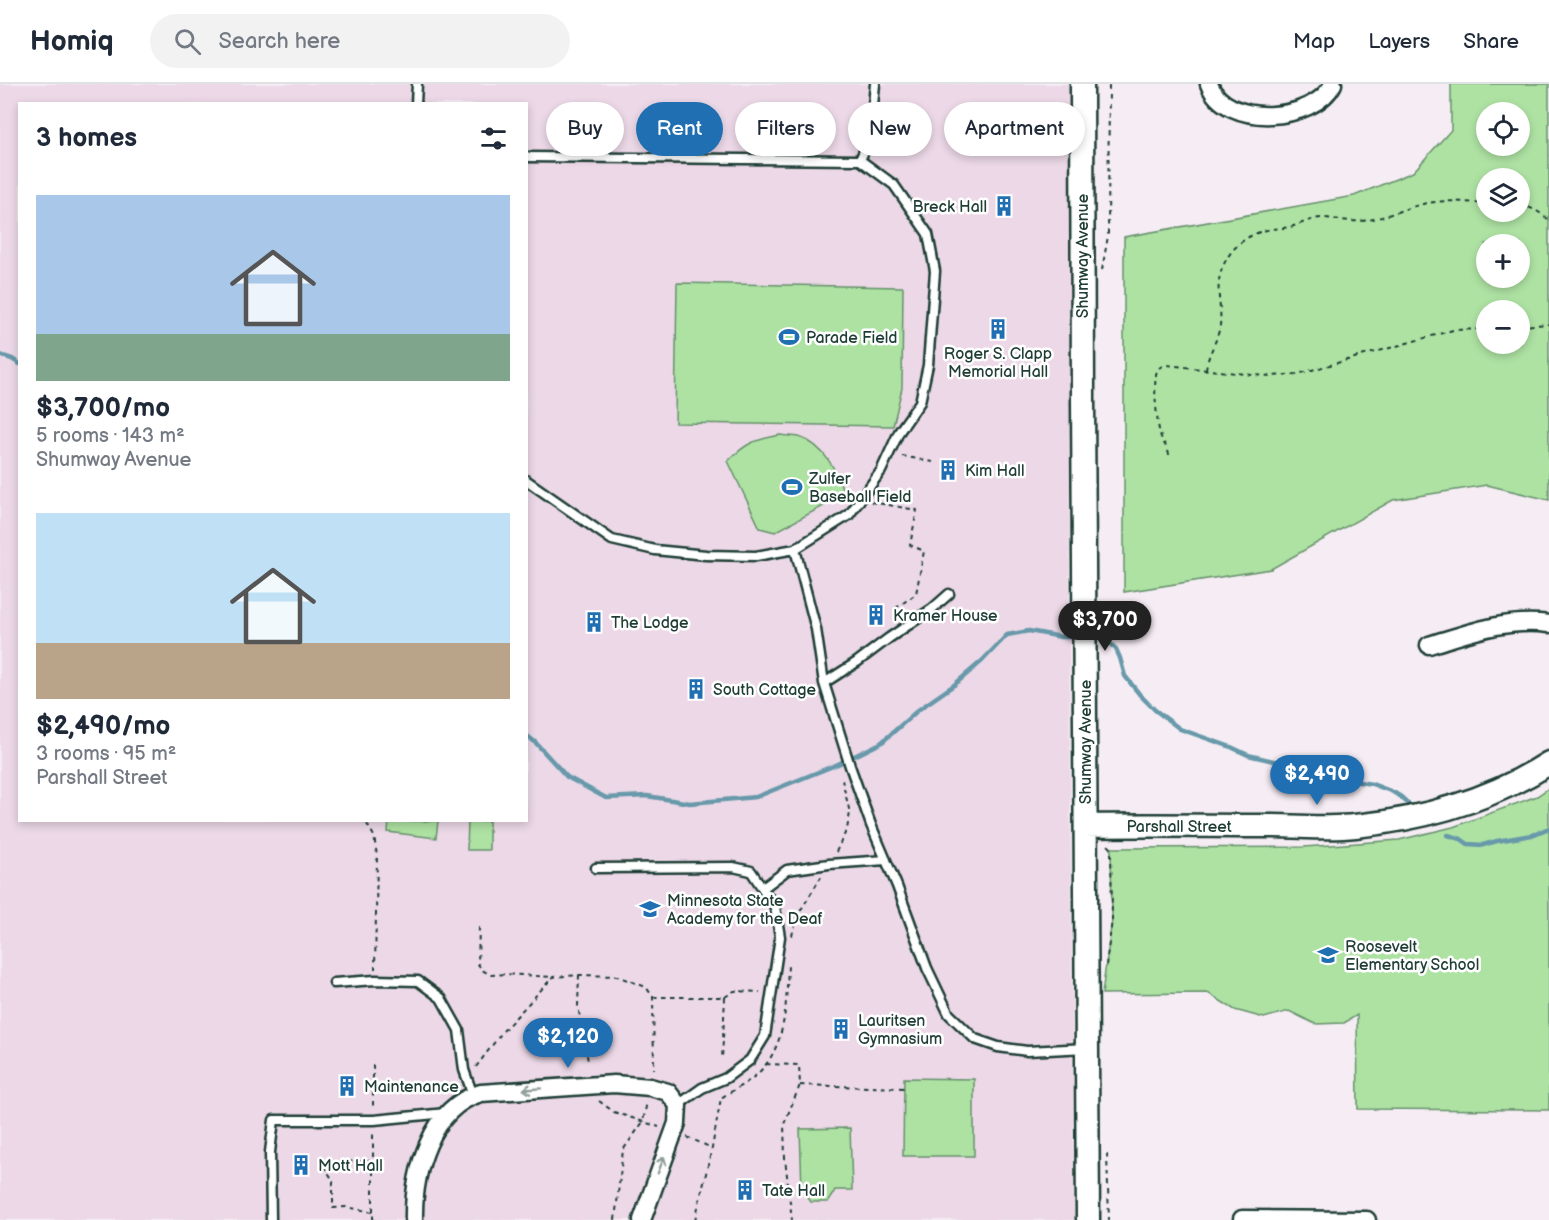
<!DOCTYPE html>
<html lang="en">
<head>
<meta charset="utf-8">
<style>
	body { margin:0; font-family:"Balsamiq Sans",sans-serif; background:#f2f2f3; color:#1f2937; height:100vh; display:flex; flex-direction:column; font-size:22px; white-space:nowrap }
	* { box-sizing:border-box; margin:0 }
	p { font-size:20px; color:#747a83 }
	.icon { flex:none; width:33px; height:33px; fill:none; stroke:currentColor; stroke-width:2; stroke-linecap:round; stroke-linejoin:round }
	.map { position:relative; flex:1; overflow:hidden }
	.panel { position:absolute; left:18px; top:18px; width:510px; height:720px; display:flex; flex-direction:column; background:#fff; border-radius:0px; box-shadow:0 3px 9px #0003 }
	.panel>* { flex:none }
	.hud { position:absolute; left:546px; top:18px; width:570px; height:54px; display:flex; gap:12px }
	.tools { position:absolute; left:1476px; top:18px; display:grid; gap:12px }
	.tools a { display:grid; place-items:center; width:54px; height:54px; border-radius:50%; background:#fff; box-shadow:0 3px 9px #0003; font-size:30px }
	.price { position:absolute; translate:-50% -51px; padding:0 14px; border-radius:21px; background:#1f6fb2; color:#fff; font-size:20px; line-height:39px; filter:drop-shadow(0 2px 3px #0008) }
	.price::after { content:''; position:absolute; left:50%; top:36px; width:18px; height:14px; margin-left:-9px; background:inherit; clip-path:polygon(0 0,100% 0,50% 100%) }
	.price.on { background:#222; color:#fff }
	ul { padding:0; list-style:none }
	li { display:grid; align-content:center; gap:12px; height:318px; padding:0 18px }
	li span { display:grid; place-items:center; height:186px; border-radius:0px; color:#555 }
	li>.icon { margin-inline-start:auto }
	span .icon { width:108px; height:108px; fill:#fffc; stroke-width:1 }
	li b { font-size:26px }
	h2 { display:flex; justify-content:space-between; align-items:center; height:72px; padding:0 18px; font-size:26px }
	.chip { padding:0 21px; border-radius:27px; background:#fff; box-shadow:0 3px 9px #0003; font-size:21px; line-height:54px }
	.chip.on { background:#1f6fb2; color:#fff }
	header { display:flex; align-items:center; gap:36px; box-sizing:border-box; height:84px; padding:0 30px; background:#fff; border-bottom:2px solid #e0e1e3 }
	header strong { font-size:28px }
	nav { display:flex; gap:33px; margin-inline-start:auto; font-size:21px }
	.search { width:420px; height:54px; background:#f2f2f3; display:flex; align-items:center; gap:15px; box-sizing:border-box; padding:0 21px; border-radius:33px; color:#747a83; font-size:22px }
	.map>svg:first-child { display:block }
	.built { fill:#ecd8e7; fill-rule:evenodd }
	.green { fill:#aee2a3; stroke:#66906c; stroke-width:1.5; fill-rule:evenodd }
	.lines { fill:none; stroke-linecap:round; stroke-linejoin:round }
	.stream { stroke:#6799aa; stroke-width:4.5 }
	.lane-casing { stroke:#1f3d34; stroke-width:13 }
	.street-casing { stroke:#1f3d34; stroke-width:21 }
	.secondary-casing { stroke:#1f3d34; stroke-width:27 }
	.path { stroke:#1f3d34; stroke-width:2; stroke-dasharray:4.5 4.5; stroke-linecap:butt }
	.lane { stroke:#fff; stroke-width:8 }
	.street { stroke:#fff; stroke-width:16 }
	.secondary { stroke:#fff; stroke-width:22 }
	.oneway { stroke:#8f9e9a }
	.labels { text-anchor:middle; stroke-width:5; stroke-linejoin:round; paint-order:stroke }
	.poi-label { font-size:16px; fill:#1f3d34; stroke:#fff; text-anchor:start }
	.street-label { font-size:16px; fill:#1f3d34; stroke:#fff }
</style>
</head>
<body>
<header>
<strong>Homiq</strong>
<div class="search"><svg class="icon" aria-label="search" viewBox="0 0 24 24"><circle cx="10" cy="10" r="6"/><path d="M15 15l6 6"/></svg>Search here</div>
<nav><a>Map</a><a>Layers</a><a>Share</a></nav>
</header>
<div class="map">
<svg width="1549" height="1136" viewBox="0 0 1549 1136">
	<rect width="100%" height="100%" fill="#f6edf4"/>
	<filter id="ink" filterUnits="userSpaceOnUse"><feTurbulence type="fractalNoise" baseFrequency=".0167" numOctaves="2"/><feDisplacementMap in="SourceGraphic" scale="12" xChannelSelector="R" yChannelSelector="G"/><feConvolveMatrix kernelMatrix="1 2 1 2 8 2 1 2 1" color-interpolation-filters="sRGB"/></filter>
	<g filter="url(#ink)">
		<path class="built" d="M0,0H1069L1070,315L1069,553L1074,1136H0ZM20,20H526V736H20Z"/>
		<path class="green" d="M1451,0H1549V416L1487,401L1393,416L1271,485L1124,508V153L1354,112L1413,88L1451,46ZM1520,28V62H1486V28ZM1520,94V128H1486V94ZM1486,160H1520V194H1486ZM1520,226V260H1486V226Z
			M677,199L903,203L902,304L893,342L675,339Z
			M780,351C786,352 793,352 799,353C824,361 838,388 844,411L775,448L760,444L728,377C747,358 755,356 780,351Z
			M1549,704V1026L1358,1025L1357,931L1344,939L1315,940L1289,927L1264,934L1235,926L1208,909L1102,910L1112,836L1111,764L1304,763L1399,756L1453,743L1537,712Z
			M389,737H438L436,754L388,748Z
			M468,737H489V766H467Z
			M904,994L974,995V1072H903Z
			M850,1044L852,1106H835L828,1118H811L802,1106L800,1045Z"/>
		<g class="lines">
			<path class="stream" d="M0,271L12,275L20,280
				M1107,557L1116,565L1120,574L1125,592L1140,611L1155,626L1180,645L1231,663L1248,671L1308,685L1347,691L1359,698L1372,700L1393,708L1401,713L1415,726
				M526,651L535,658L567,693L606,714L647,712L690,719L756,713L838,680L881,659L918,626L954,601L982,577L1007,551L1029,547L1061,553H1072
				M1448,751L1461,755L1468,760L1483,761L1497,757L1532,751L1549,744"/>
			<g class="lane-casing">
				<path id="lane" d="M416,20L417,0
					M526,73L860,76L894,101L928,150L935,187L928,281L920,318L899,348L881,387L849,431L795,465L756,472L706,471L655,466L612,456L526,396
					M860,76L870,54L875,0
					M795,465L816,545L824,599L850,682L871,741L897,802L927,884L949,930L975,955L998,963L1027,967L1087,964
					M824,599L857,578L889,554L932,525L949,510
					M596,784L733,783L751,787L775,823L780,853L765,952L750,976L726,994L702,1004L678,1021
					M763,804L787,786L829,780L886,776
					M334,899L375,896L418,897L441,914L459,946L464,986L473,1011
					M271,1136L270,1068L274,1036H374L446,1029"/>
			</g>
			<g class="street-casing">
				<path id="street" d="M1209,0C1226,45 1314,38 1333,0
					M1429,561C1469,549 1507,534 1549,540
					M414,1136C413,1090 430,1023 481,1009L614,1000L650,1003L668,1008L678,1021L677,1039L642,1136
					M1242,1136V1135L1367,1136"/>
			</g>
			<g class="secondary-casing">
				<path id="secondary" d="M1082,0L1083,314L1088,1136
					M1086,742C1148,741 1211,742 1273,742C1300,742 1329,745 1355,742C1423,735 1491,716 1549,679"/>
			</g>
			<path class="path" d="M1520,121C1531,123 1540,128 1549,136
				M1102,186L1108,152L1109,0
				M1520,242L1549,240
				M1206,285C1208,269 1218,257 1220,241C1222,225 1216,208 1220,191C1226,168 1244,151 1267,146C1274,144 1282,145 1289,143C1301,141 1312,133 1325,134C1337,135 1348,138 1361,137C1382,135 1402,125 1423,120C1444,115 1465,118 1486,120
				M1169,371C1168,363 1162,358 1160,350C1157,340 1152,292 1158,285C1161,282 1163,282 1167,281L1253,291L1273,292L1298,290L1453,246L1486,245
				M902,372L933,378
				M871,418L917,426L910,461L924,467L916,510L896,524L891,525
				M367,740L374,752L377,772L375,885
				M836,768L847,745L850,729L842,696
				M479,843L478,880L482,886L491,891L506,890L553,893
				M792,852L796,834L821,793
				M1106,881L1112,836L1111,764L1107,760
				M579,891L578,922L588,977
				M653,913H725L722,975
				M725,913L734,907L760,908
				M766,980L799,981L800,1001L784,1040L785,1074L792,1136
				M373,981V1024
				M476,983L503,947L553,893L579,891L617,892L646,903L653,913L654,985
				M800,1001L904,1004
				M599,1017L614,1028L659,1043
				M687,1053L712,1064
				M1107,1070L1109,1136
				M373,1128L346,1123L333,1124V1096L321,1078L373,1077
				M373,1136V1046
				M615,1136L623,1066L643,1038L647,1017
				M695,1136L712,1064L721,1014C733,1006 746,1000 756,991C787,964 786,919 788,882"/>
			<use href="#lane" class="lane"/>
			<use href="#street" class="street"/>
			<use href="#secondary" class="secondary"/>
		</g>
		<defs><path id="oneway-shaft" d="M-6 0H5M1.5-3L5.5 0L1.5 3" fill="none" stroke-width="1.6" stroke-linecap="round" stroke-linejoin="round" transform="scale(1.5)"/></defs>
		<g class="oneway">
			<use href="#oneway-shaft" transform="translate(532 1005) rotate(176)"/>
			<use href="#oneway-shaft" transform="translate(661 1081) rotate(-69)"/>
		</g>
	</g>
	<defs>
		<g id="building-bare" transform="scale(1.62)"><path d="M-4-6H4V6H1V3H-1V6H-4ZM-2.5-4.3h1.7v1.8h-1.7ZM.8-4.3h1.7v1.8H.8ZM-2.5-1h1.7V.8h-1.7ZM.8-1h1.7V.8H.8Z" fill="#1f6fb2" stroke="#fff" stroke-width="2.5" paint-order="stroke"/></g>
		<g id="stadium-bare" transform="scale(1.62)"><path d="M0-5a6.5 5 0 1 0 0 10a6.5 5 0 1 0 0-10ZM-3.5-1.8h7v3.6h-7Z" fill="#1f6fb2" stroke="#fff" stroke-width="2.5" paint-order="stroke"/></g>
		<g id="school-bare" transform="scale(1.62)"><path d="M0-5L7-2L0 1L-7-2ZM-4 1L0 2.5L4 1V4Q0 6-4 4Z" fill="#1f6fb2" stroke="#fff" stroke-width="2.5" paint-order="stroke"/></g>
	</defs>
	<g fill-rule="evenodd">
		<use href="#building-bare" x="1004" y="122"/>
		<use href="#building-bare" x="998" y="245"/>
		<use href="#stadium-bare" x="789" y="253"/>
		<use href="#building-bare" x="948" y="386"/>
		<use href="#stadium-bare" x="792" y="403"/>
		<use href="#building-bare" x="876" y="531"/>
		<use href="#building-bare" x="594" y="538"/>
		<use href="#building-bare" x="696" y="605"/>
		<use href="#school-bare" x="650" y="825"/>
		<use href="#school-bare" x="1328" y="871"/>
		<use href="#building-bare" x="841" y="945"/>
		<use href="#building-bare" x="347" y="1002"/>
		<use href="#building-bare" x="301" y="1081"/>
		<use href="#building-bare" x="745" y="1106"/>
	</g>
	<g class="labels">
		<g class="poi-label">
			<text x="987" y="128" text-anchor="end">Breck Hall</text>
			<text x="806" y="259">Parade Field</text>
			<text x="998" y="275" text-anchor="middle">Roger S. Clapp<tspan x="998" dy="18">Memorial Hall</tspan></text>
			<text x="965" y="392">Kim Hall</text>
			<text x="809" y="400">Zulfer<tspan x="809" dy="18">Baseball Field</tspan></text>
			<text x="893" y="537">Kramer House</text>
			<text x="611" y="544">The Lodge</text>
			<text x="713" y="611">South Cottage</text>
			<text x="667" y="822">Minnesota State<tspan x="667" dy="18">Academy for the Deaf</tspan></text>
			<text x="1345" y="868">Roosevelt<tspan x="1345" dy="18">Elementary School</tspan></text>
			<text x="858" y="942">Lauritsen<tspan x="858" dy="18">Gymnasium</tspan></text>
			<text x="364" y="1008">Maintenance</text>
			<text x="318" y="1087">Mott Hall</text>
			<text x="762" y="1112">Tate Hall</text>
		</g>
		<g class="street-label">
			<text transform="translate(1082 172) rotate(-90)" y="6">Shumway Avenue</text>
			<text transform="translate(1085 658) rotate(-90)" y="6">Shumway Avenue</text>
			<text x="1179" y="748">Parshall Street</text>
		</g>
	</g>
</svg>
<div class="tools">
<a><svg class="icon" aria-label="locate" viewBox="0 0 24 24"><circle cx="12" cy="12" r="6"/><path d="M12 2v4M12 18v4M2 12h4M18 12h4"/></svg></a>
<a><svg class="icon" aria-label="layers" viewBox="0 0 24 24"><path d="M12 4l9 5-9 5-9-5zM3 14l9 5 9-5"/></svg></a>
<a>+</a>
<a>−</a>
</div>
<b class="price on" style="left:1105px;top:568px">$3,700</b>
<b class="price" style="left:1317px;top:722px">$2,490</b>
<b class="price" style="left:568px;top:985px">$2,120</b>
<div class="hud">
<a class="chip">Buy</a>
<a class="chip on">Rent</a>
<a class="chip">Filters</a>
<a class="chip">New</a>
<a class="chip">Apartment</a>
</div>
<section class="panel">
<h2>3 homes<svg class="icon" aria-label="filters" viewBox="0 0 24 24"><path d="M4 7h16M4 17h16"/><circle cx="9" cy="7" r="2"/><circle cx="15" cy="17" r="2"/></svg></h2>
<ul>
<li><span style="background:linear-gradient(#a9c7e8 75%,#7fa58c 0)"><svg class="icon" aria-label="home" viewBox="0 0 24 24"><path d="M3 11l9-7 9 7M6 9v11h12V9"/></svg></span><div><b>$3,700/mo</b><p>5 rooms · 143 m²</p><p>Shumway Avenue</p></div></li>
<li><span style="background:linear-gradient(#bfe0f5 70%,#b9a48a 0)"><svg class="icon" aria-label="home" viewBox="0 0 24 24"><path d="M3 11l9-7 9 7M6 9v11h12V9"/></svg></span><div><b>$2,490/mo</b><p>3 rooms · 95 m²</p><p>Parshall Street</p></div></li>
</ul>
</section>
</div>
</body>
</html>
